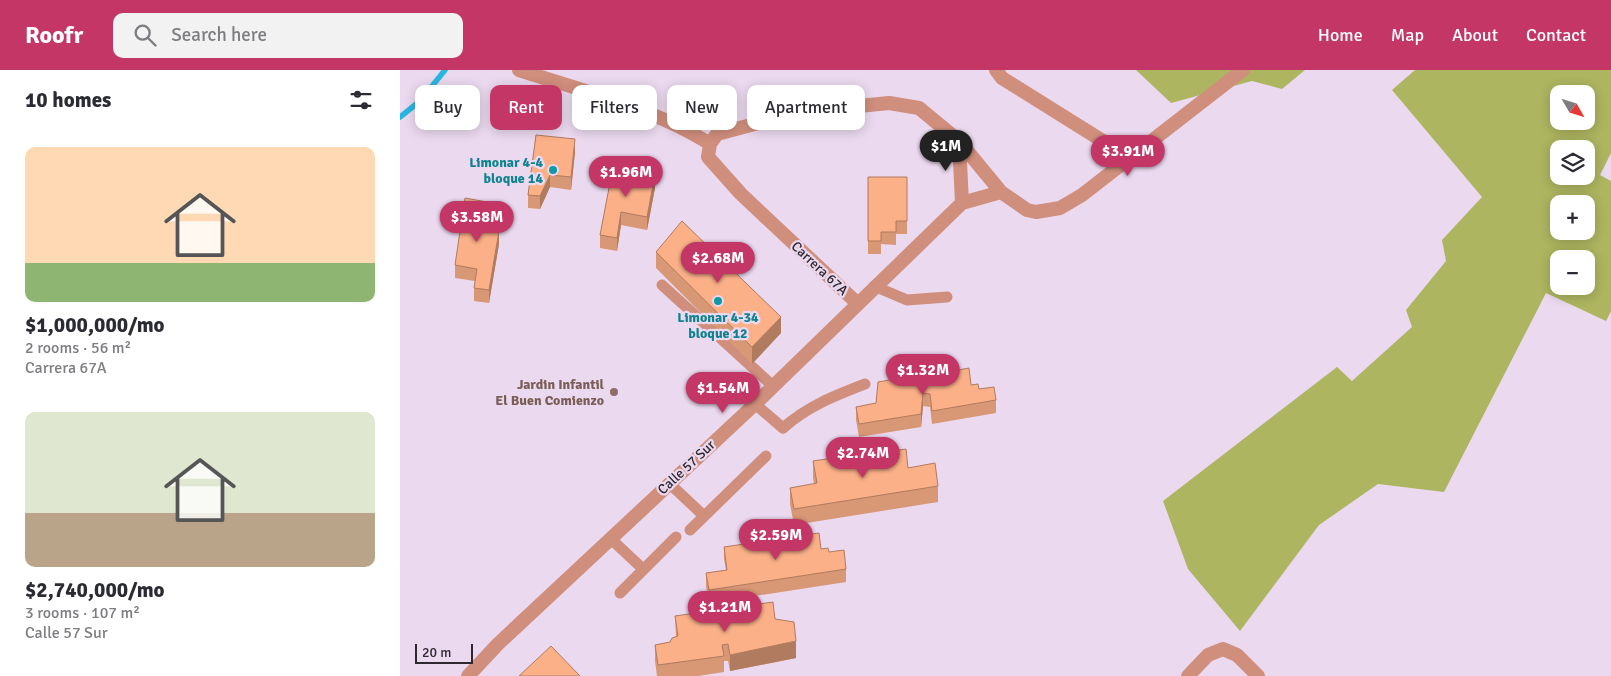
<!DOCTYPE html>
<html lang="en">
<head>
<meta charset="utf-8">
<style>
	body { margin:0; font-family:Signika,sans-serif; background:#f2f2f3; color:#2b2b33; height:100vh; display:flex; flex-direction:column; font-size:19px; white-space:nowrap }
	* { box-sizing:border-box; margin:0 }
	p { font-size:16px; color:#7c7c81 }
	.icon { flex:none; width:28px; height:28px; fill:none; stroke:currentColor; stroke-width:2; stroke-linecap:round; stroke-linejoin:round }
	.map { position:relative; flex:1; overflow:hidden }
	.drawer { display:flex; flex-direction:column; background:#fff; width:400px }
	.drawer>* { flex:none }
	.guide { position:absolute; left:15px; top:15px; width:475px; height:45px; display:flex; gap:10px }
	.needle { width:32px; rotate:129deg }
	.controls { position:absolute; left:1150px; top:15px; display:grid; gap:10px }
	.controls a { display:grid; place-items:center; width:45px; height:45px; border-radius:10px; background:#fff; box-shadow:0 2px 12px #0003; font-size:25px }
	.scale { position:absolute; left:15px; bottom:12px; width:58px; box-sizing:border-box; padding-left:5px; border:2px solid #2f2830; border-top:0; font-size:14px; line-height:18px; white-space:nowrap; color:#2f2830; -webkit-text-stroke:4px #ebd9ef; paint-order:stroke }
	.price { position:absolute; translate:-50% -42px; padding:0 11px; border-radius:18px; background:#c43666; color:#fff; font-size:16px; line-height:32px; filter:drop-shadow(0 1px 2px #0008) }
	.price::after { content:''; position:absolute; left:50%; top:30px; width:15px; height:11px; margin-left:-8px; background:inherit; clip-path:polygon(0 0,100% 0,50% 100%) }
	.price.active { background:#222; color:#fff }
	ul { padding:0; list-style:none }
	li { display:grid; align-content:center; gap:10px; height:265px; padding:0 25px }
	li span { display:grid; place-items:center; height:155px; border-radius:10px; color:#555 }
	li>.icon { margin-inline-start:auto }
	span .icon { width:90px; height:90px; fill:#fffc; stroke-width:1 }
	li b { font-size:21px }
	h2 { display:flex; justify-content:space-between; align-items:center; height:60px; padding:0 25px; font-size:21px }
	.tag { padding:0 18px; border-radius:10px; background:#fff; box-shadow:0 2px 12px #0003; font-size:18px; line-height:45px }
	.tag.active { background:#c43666; color:#fff }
	header { display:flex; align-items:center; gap:30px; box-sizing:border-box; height:70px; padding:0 25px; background:#c43666; color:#fff }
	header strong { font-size:24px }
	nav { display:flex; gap:28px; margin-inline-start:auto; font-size:18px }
	.search { width:350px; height:45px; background:#f2f2f3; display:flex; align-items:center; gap:12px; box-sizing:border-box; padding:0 18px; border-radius:10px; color:#7c7c81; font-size:19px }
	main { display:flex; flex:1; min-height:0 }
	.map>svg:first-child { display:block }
	.green { fill:#adb560; fill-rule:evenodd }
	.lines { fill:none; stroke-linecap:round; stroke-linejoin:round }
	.stream { stroke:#28b6e2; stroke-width:5.5 }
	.service { stroke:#d08e7c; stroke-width:11 }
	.minor { stroke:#d08e7c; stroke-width:14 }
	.wall { fill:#d89775 }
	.shaded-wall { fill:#b07b5f }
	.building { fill:#fbb088; stroke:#b07b5f }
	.culture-dot { fill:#0f9aa8; stroke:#ebd9ef; stroke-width:2 }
	.education-dot { fill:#8d6e63; stroke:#ebd9ef; stroke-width:2 }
	.labels { text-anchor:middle; stroke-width:4.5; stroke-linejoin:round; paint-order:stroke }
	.culture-label { font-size:14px; font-weight:bold; fill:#0d838f; stroke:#ebd9ef; text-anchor:end }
	.street-label { font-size:14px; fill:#2f2830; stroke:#ebd9ef }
	.education-label { font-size:14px; font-weight:bold; fill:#785e54; stroke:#ebd9ef; text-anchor:end }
</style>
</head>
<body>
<header>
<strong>Roofr</strong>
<div class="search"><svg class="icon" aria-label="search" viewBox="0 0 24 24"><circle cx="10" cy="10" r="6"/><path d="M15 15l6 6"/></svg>Search here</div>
<nav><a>Home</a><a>Map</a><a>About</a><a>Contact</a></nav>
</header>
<main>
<section class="drawer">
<h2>10 homes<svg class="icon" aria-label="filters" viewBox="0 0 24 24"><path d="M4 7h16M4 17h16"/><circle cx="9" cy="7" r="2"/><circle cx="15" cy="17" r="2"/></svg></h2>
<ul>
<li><span style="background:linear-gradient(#ffd9b3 75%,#8fb573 0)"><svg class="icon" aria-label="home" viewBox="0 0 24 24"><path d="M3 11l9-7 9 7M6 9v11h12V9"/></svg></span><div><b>$1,000,000/mo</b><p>2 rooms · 56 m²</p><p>Carrera 67A</p></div></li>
<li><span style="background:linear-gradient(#dfe7d0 65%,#b9a48a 0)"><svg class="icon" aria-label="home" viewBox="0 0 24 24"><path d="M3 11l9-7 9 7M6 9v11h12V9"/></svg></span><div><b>$2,740,000/mo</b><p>3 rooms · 107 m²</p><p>Calle 57 Sur</p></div></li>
</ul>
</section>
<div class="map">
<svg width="1211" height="606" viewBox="0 0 1211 606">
	<rect width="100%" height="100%" fill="#ebd9ef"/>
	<path class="green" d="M736,0H905L882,19L852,11L771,33Z
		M1015,0H1211V83L1200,105L1211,111V241L1206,251L1146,223L1044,422L978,414L919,455L840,561L788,499L763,431L937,297L952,311L1012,257L1006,240L1046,191L1042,170L1082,127L992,20ZM1159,24H1186V51H1159ZM1159,79H1186V106H1159ZM1159,134H1186V161H1159ZM1159,189H1186V216H1159Z"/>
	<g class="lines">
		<path class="stream" d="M0,47L20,31L45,0"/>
		<path class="service" d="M262,215L373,316
			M474,216L507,230L547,227
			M355,334L383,358C408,336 434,326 465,314
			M269,413L304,446
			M290,460L366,386
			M211,469L243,499
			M220,523L276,467"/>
		<path class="minor" d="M119,0C180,20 256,39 310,74
			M596,0L602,8L730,88
			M559,71L562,133
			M457,233L341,124L308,87L310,74L317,64L400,42L489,33L519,38L559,71L601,122L627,140L636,142L660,138L682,125L843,0
			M68,606L98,574L355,334L562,133L601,122
			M788,606L808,585L823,579L837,585L858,606"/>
	</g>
	<path class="wall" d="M136,65L175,82L171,120L150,117L140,139L128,138V125Z
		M213,97L255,118L247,160L221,155L217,181L200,178V165Z
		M468,107H507V164H496V175L481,174V184H468Z
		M87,145L85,159L99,174L89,233L74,231V218L75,211L55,208V195Z
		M256,182L381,263L352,294L256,198Z
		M531,305L571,315L579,319L596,330V343L532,354L530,337L523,336L521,357L459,367L456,350V337L476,333L519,315L531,312Z
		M467,385L508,398L538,416V432L394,455L390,434V418L414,414L413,408V391L455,398L467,396Z
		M324,477L421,479L429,482L446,499V512L309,533L306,516V503L326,500L324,489Z
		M275,546L375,549L396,588L330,601L328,591H324V602L298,606H257L255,591V575L270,572L276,567Z"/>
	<path class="shaded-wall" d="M175,69V82L171,120V107Z
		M150,105V117L140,139V126Z
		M255,105V118L247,160V147Z
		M87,132V145L83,171V158Z
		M221,142V155L217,181V168Z
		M99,161V174L89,233V220Z
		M381,247V263L352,294V277Z
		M523,323V336L521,357V344Z
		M396,571V588L330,601V585Z"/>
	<path class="building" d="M136,65L175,69L171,107L150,105L140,126L128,125Z
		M213,97L255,105L247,147L221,142L217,168L200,165Z
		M468,107H507V151H496V162H481V171H468Z
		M65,128L87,132L83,158L99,161L89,220L74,218L77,199L55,195Z
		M282,151L381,247L352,277L256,182Z
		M569,298L571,315L578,314L579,319L594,317L596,330L532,341L530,324L523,323L521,344L459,354L456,337L476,333L478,312L517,305L519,315L533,312L531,305Z
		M506,379L508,398L535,393L538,416L394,439L390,418L417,413L413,391L453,385L455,398L468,395L467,385Z
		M419,463L421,479L428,478L429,482L444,480L446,499L309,520L306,503L327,500L324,477Z
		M373,532L375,549L394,552L396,571L330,585L328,574L322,575L324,586L258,595L255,575L270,572L272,568L278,566L275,546Z
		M151,576L180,606H119Z"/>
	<g class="culture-dot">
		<circle cx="153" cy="100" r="5"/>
		<circle cx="318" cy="231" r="5"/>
	</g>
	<circle class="education-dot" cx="214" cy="322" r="5"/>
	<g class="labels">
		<g class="culture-label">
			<text x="143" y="97">Limonar 4-4<tspan x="143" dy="16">bloque 14</tspan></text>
			<text x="318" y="252" text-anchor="middle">Limonar 4-34<tspan x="318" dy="16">bloque 12</tspan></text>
		</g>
		<g class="street-label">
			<text transform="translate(420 198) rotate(43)" y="5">Carrera 67A</text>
			<text transform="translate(286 397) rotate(-43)" y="5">Calle 57 Sur</text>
		</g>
		<g class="education-label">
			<text x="204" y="319">Jardin Infantil<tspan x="204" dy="16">El Buen Comienzo</tspan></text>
		</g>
	</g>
</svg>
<div class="controls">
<a><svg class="needle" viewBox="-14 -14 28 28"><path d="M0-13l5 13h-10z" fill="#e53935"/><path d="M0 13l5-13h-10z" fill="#7c7c81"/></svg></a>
<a><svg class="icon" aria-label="layers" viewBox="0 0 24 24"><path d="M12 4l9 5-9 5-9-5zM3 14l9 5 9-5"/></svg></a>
<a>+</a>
<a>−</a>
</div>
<div class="scale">20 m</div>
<b class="price active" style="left:546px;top:102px">$1M</b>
<b class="price" style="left:728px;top:107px">$3.91M</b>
<b class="price" style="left:226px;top:128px">$1.96M</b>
<b class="price" style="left:77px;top:173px">$3.58M</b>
<b class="price" style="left:318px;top:214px">$2.68M</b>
<b class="price" style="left:523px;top:326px">$1.32M</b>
<b class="price" style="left:323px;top:344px">$1.54M</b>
<b class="price" style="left:463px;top:409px">$2.74M</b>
<b class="price" style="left:376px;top:491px">$2.59M</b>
<b class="price" style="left:325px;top:563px">$1.21M</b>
<div class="guide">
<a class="tag">Buy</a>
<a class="tag active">Rent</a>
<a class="tag">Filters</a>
<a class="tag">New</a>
<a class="tag">Apartment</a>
</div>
</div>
</main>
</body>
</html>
